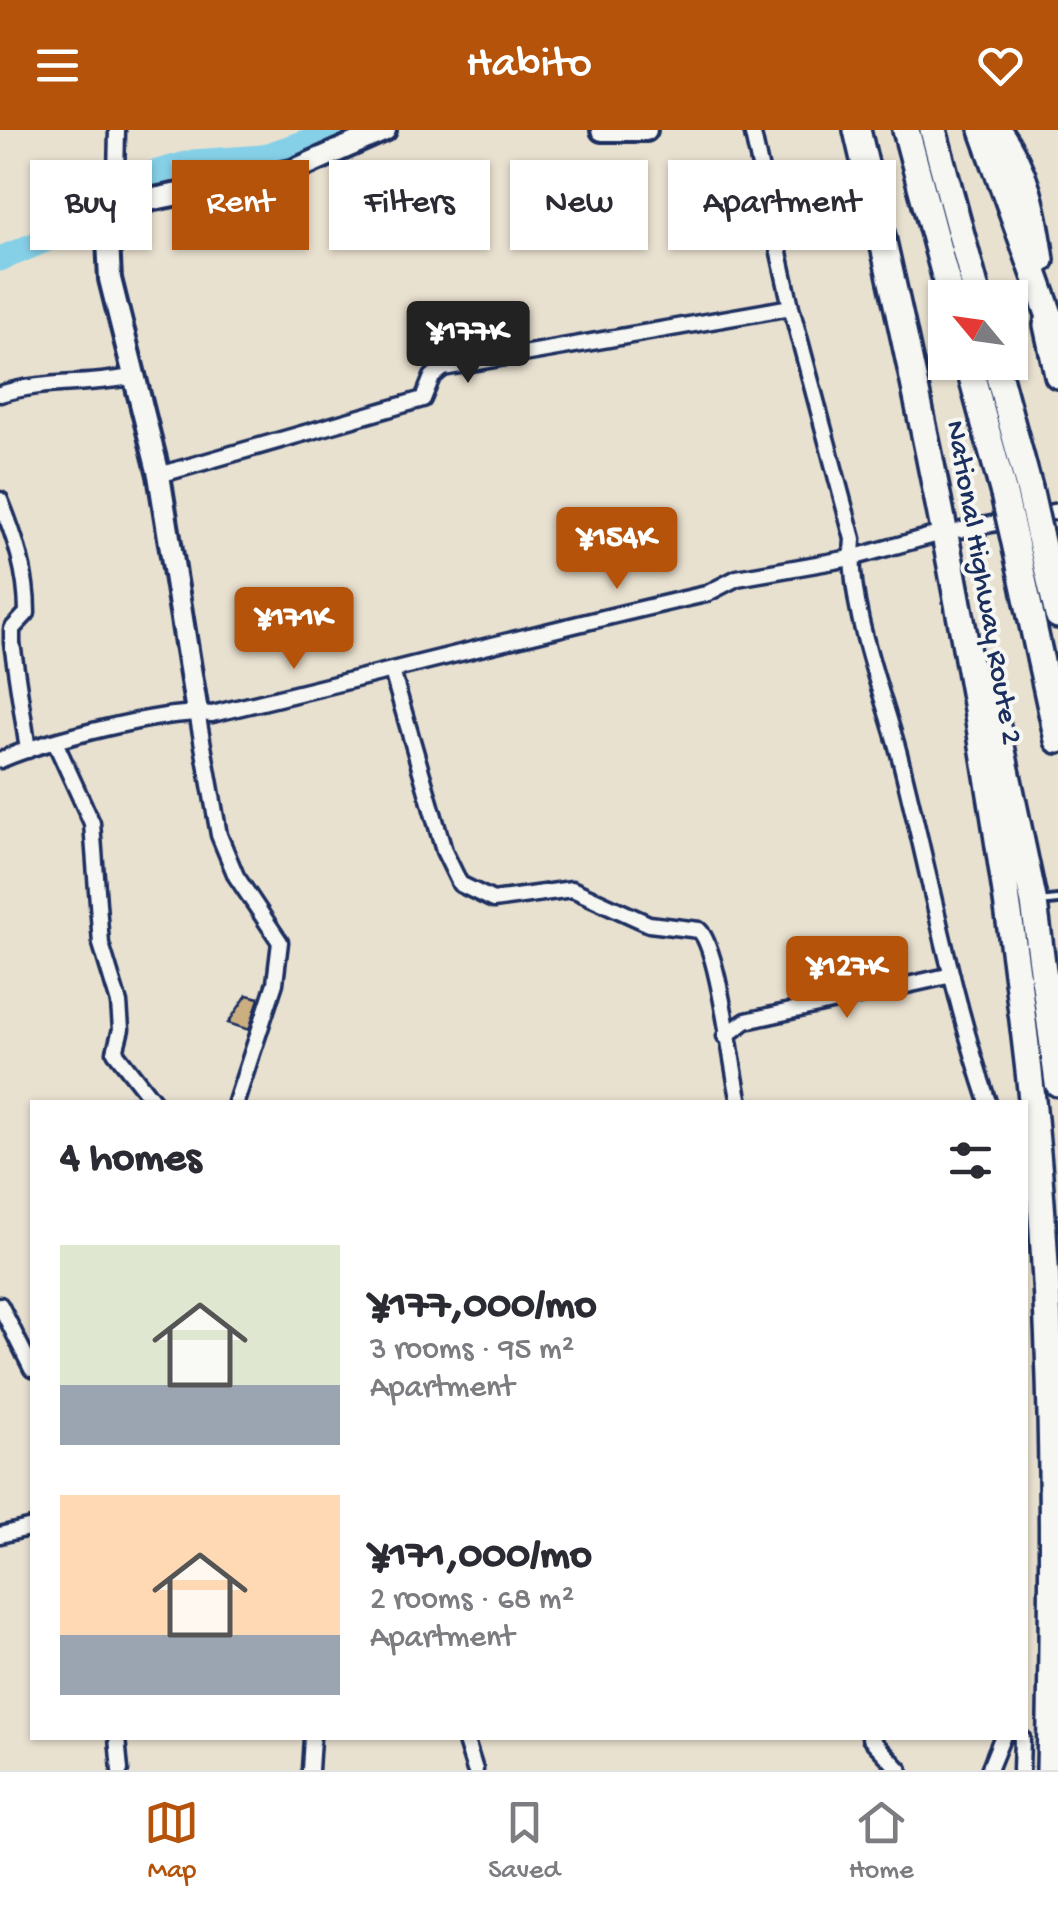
<!DOCTYPE html>
<html lang="en">
<head>
<meta charset="utf-8">
<style>
	body { margin:0; font-family:"Gochi Hand",sans-serif; background:#f7f7f7; color:#2b2b33; height:100vh; display:flex; flex-direction:column; font-size:38px; white-space:nowrap }
	* { box-sizing:border-box; margin:0 }
	p { font-size:32px; color:#7c7c81 }
	.icon { flex:none; width:55px; height:55px; fill:none; stroke:currentColor; stroke-width:2; stroke-linecap:round; stroke-linejoin:round }
	.map { position:relative; flex:1; overflow:hidden }
	.panel { position:absolute; left:30px; top:970px; width:998px; height:640px; display:flex; flex-direction:column; background:#fff; border-radius:0px; box-shadow:0 2px 8px #0004 }
	.panel>* { flex:none }
	.top-card { position:absolute; left:30px; top:30px; width:1000px; height:90px; display:flex; gap:20px }
	.needle { width:65px; rotate:299deg }
	.controls { position:absolute; left:928px; top:150px; display:grid; gap:20px }
	.controls a { display:grid; place-items:center; width:100px; height:100px; border-radius:0px; background:#fff; box-shadow:0 2px 8px #0004; font-size:50px }
	.price { position:absolute; translate:-50% -85px; padding:0 22px; border-radius:10px; background:#b45309; color:#fff; font-size:32px; line-height:65px; filter:drop-shadow(0 2px 5px #0008) }
	.price::after { content:''; position:absolute; left:50%; top:60px; width:30px; height:22px; margin-left:-15px; background:inherit; clip-path:polygon(0 0,100% 0,50% 100%) }
	.price.on { background:#222; color:#fff }
	ul { padding:0; list-style:none }
	li { display:flex; align-items:center; gap:30px; height:250px; padding:0 30px }
	li span { display:grid; place-items:center; flex:none; width:280px; height:200px; border-radius:0px; color:#555 }
	li>.icon { margin-inline-start:auto }
	span .icon { width:120px; height:120px; fill:#fffc; stroke-width:1 }
	li b { font-size:42px }
	h2 { display:flex; justify-content:space-between; align-items:center; height:120px; padding:0 30px; font-size:42px }
	.tag { padding:0 35px; border-radius:0px; background:#fff; box-shadow:0 2px 8px #0004; font-size:35px; line-height:90px }
	.tag.on { background:#b45309; color:#fff }
	header { display:flex; justify-content:space-between; align-items:center; height:130px; padding:0 30px; background:#b45309; color:#fff; font-size:45px; font-weight:600 }
	.menu { display:flex; justify-content:space-around; align-items:center; height:140px; border-top:2px solid #e1e1e2; background:#fff; font-size:28px; color:#7c7c81 }
	.menu a { display:grid; justify-items:center; gap:5px }
	.menu .on { color:#b45309 }
	.map>svg:first-child { display:block }
	.lines { fill:none; stroke-linecap:round; stroke-linejoin:round }
	.river { stroke:#86d0e7; stroke-width:25 }
	.building { fill:#ccaf81; stroke:#1b2f5e; stroke-width:2.5 }
	.lane-casing { stroke:#1b2f5e; stroke-width:14 }
	.street-casing { stroke:#1b2f5e; stroke-width:21 }
	.secondary-casing { stroke:#1b2f5e; stroke-width:28 }
	.highway-casing { stroke:#1b2f5e; stroke-width:32 }
	.lane { stroke:#f6f6f2; stroke-width:6 }
	.street { stroke:#f6f6f2; stroke-width:14 }
	.secondary { stroke:#f6f6f2; stroke-width:20 }
	.highway { stroke:#f6f6f2; stroke-width:25 }
	.highway-bridge-casing { stroke:#1b2f5e; stroke-width:32; stroke-linecap:butt }
	.highway-bridge { stroke:#f6f6f2; stroke-width:25 }
	.labels { text-anchor:middle; stroke-width:8; stroke-linejoin:round; paint-order:stroke }
	.street-label { font-size:30px; fill:#1b2f5e; stroke:#f6f6f2 }
</style>
</head>
<body>
<header><svg class="icon" aria-label="menu" viewBox="0 0 24 24"><path d="M4 6h16M4 12h16M4 18h16"/></svg>Habito<svg class="icon" aria-label="heart" viewBox="0 0 24 24"><path d="M12 20l-8-8c-3-5 5-10 8-4 3-6 11-1 8 4z"/></svg></header>
<div class="map">
<svg width="1058" height="1640" viewBox="0 0 1058 1640">
	<rect width="100%" height="100%" fill="#e9e1d0"/>
	<filter id="ink" filterUnits="userSpaceOnUse"><feTurbulence type="fractalNoise" baseFrequency=".01" numOctaves="2"/><feDisplacementMap in="SourceGraphic" scale="20" xChannelSelector="R" yChannelSelector="G"/><feConvolveMatrix kernelMatrix="1 2 1 2 8 2 1 2 1" color-interpolation-filters="sRGB"/></filter>
	<g filter="url(#ink)">
		<g class="lines">
			<path class="river" d="M0,129L48,109L142,46L193,32L262,27L340,0"/>
		</g>
		<path class="building" d="M247,865L259,868L249,900L228,893Z"/>
		<g class="lines">
			<g class="lane-casing">
				<path id="lane" d="M1039,772L1058,770"/>
			</g>
			<g class="street-casing">
				<path id="street" d="M117,0L116,46L130,82
					M752,0L791,177L853,409C847,475 882,560 899,624C929,740 950,859 988,972
					M0,264C44,250 90,256 135,246
					M159,345L423,269L432,247L443,238L791,177
					M0,370C15,407 27,442 27,483L12,499V513L28,620
					M961,400L1058,381
					M392,541L444,721L460,754L493,770L572,759L649,794L699,800C719,819 731,936 740,972
					M197,582L219,705L236,746L280,812L275,853L236,972
					M56,614L92,693L101,814L119,873L121,899L115,922L154,972
					M0,630C42,612 168,578 212,584C377,545 541,501 706,464L737,448L851,428L931,406
					M725,906L746,891L952,845
					M0,1175L32,1239
					M0,1405L32,1397
					M117,1608L120,1640
					M465,1608L475,1640
					M870,1608L900,1640
					M310,1640L312,1608
					M989,1640L1002,1608
					M1021,1640L1022,1608"/>
			</g>
			<g class="secondary-casing">
				<path id="secondary" d="M602,0H646
					M197,582L159,345L110,149L108,110L121,90L149,70L292,41L385,0"/>
			</g>
			<g class="highway-casing">
				<path id="highway" d="M857,0C931,310 993,624 1029,941C1055,1173 1055,1407 1050,1640
					M906,0L951,168
					M933,0L978,168
					M983,0L1058,209
					M997,0C1027,41 1034,81 1041,130
					M1047,195L1058,245
					M968,232L1004,364
					M995,232L1029,358
					M1039,403L1058,485
					M1014,408L1058,610
					M988,554L1034,773L1058,953"/>
			</g>
			<use href="#lane" class="lane"/>
			<use href="#street" class="street"/>
			<use href="#secondary" class="secondary"/>
			<use href="#highway" class="highway"/>
			<g class="highway-bridge-casing">
				<path id="highway-bridge" d="M1029,358L1039,403
					M1004,364L1014,408"/>
			</g>
			<use href="#highway-bridge" class="highway-bridge"/>
		</g>
	</g>
	<g class="labels">
		<g class="street-label">
			<text transform="translate(986 452) rotate(80)" y="10">National Highway Route 2</text>
		</g>
	</g>
</svg>
<div class="controls">
<a><svg class="needle" viewBox="-14 -14 28 28"><path d="M0-13l5 13h-10z" fill="#e53935"/><path d="M0 13l5-13h-10z" fill="#7c7c81"/></svg></a>
</div>
<b class="price on" style="left:468px;top:256px">¥177K</b>
<b class="price" style="left:617px;top:462px">¥154K</b>
<b class="price" style="left:294px;top:542px">¥171K</b>
<b class="price" style="left:847px;top:891px">¥127K</b>
<div class="top-card">
<a class="tag">Buy</a>
<a class="tag on">Rent</a>
<a class="tag">Filters</a>
<a class="tag">New</a>
<a class="tag">Apartment</a>
</div>
<section class="panel">
<h2>4 homes<svg class="icon" aria-label="filters" viewBox="0 0 24 24"><path d="M4 7h16M4 17h16"/><circle cx="9" cy="7" r="2"/><circle cx="15" cy="17" r="2"/></svg></h2>
<ul>
<li><span style="background:linear-gradient(#dfe7d0 70%,#9aa5b1 0)"><svg class="icon" aria-label="home" viewBox="0 0 24 24"><path d="M3 11l9-7 9 7M6 9v11h12V9"/></svg></span><div><b>¥177,000/mo</b><p>3 rooms · 95 m²</p><p>Apartment</p></div></li>
<li><span style="background:linear-gradient(#ffd9b3 70%,#9aa5b1 0)"><svg class="icon" aria-label="home" viewBox="0 0 24 24"><path d="M3 11l9-7 9 7M6 9v11h12V9"/></svg></span><div><b>¥171,000/mo</b><p>2 rooms · 68 m²</p><p>Apartment</p></div></li>
</ul>
</section>
</div>
<nav class="menu">
<a class="on"><svg class="icon" aria-label="map" viewBox="0 0 24 24"><path d="M3 6l6-2 6 2 6-2v14l-6 2-6-2-6 2zM9 4v14M15 6v14"/></svg>Map</a>
<a><svg class="icon" aria-label="saved" viewBox="0 0 24 24"><path d="M7 4h10v16l-5-4-5 4z"/></svg>Saved</a>
<a><svg class="icon" aria-label="home" viewBox="0 0 24 24"><path d="M3 11l9-7 9 7M6 9v11h12V9"/></svg>Home</a>
</nav>
</body>
</html>
